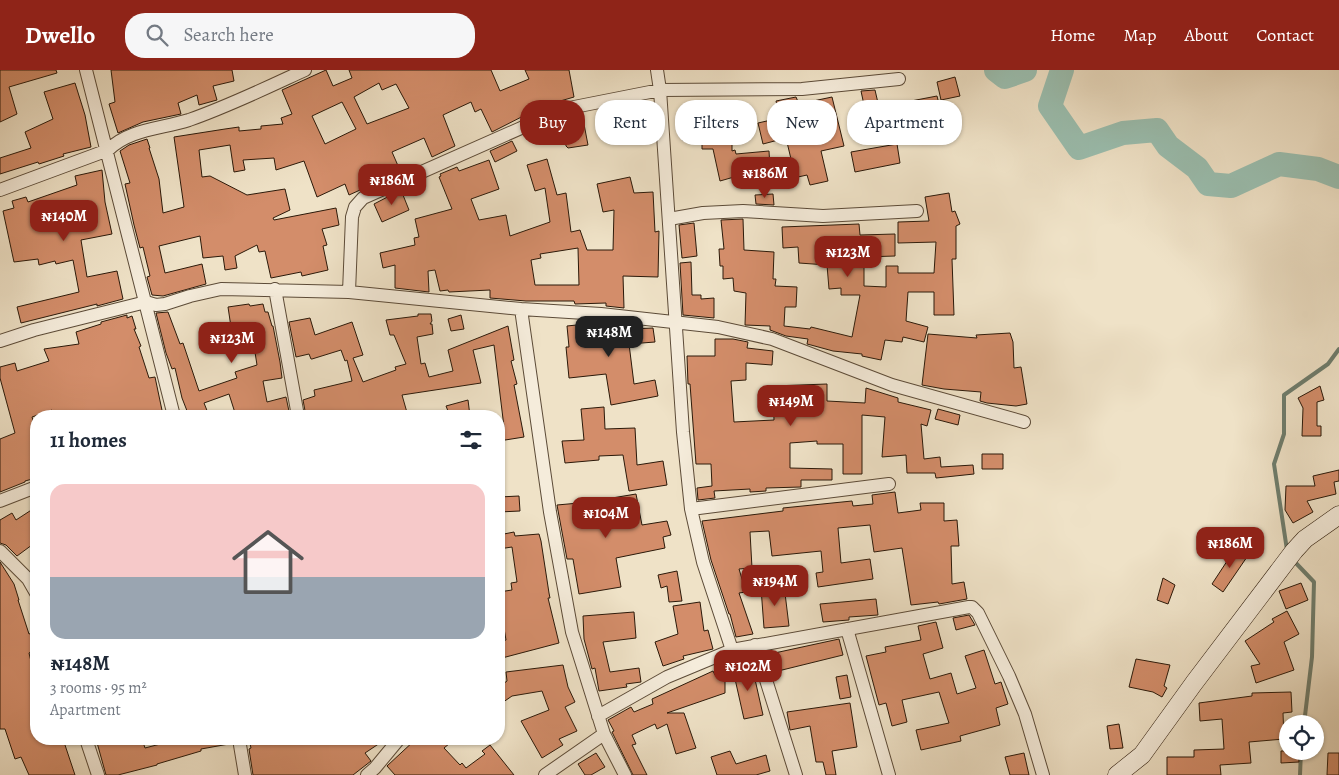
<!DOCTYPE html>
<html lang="en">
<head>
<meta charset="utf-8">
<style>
	body { margin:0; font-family:Alegreya,serif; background:#f6f6f7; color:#1f2937; height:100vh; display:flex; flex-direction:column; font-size:19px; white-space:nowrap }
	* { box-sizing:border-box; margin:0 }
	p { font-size:16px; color:#747a83 }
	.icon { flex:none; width:28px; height:28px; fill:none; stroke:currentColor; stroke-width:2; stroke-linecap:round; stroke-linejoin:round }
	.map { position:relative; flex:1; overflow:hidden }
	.details { position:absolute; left:30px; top:340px; width:475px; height:335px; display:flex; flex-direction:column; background:#fff; border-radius:20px; box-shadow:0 1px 4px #0004 }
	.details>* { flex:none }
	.hud { position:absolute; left:520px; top:30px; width:475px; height:45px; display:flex; gap:10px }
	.buttons { position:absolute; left:1279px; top:645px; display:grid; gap:10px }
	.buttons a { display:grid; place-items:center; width:45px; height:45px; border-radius:50%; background:#fff; box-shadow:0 1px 4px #0004; font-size:25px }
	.price { position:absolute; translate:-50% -42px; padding:0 11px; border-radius:10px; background:#8f2418; color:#fff; font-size:16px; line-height:32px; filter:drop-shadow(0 1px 2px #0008) }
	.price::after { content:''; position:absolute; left:50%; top:30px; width:15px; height:11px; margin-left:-8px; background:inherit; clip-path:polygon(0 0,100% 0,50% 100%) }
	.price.current { background:#222; color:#fff }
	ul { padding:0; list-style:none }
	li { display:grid; align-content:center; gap:10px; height:265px; padding:0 20px }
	li span { display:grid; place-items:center; height:155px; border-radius:15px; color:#555 }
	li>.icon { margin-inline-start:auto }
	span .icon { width:90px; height:90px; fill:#fffc; stroke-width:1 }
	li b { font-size:21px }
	h2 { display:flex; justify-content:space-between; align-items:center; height:60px; padding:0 20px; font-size:21px }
	.chip { padding:0 18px; border-radius:20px; background:#fff; box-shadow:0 1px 4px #0004; font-size:18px; line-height:45px }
	.chip.current { background:#8f2418; color:#fff }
	header { display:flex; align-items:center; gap:30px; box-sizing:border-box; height:70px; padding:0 25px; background:#8f2418; color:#fff }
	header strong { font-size:24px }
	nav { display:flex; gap:28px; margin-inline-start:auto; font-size:18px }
	.search { width:350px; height:45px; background:#f6f6f7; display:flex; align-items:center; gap:12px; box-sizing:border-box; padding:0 18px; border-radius:20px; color:#747a83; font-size:19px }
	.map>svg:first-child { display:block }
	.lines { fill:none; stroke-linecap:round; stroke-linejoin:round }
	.stream { stroke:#6e7d6d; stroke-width:4 }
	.river { stroke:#9bbfb0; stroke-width:24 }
	.building { fill:#d38d6a; stroke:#2b1909; fill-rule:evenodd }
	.street-casing { stroke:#5c4b38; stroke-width:14 }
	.secondary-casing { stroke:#2b1909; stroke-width:19 }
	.street { stroke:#f5ecdb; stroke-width:12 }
	.secondary { stroke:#f5ecdb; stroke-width:18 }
</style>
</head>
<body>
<header>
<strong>Dwello</strong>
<div class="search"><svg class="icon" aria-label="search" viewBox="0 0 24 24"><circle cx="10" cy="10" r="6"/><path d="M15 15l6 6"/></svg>Search here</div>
<nav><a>Home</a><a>Map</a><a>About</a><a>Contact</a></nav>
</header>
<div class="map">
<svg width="1339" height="705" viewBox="0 0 1339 705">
	<rect width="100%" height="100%" fill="#efe2c7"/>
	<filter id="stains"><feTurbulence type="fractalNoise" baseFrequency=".004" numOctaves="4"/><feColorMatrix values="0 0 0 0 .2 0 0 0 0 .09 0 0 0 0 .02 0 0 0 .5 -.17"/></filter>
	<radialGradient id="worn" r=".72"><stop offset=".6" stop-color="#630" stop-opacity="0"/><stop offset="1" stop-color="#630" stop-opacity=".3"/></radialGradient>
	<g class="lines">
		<path class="stream" d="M1287,480L1274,394L1284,364V325L1328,294L1339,279
			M1293,490L1314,512L1312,587L1304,654
			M1300,705L1301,681"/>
		<path class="river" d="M996,0L1005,7L1025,0
			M1062,0L1050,36L1079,78L1123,63L1157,60L1168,76L1197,98L1208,114L1231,116L1279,94L1318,99L1339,107"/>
	</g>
	<path class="building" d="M0,0H56L57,3L9,17L17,44L0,52Z
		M111,0H232L234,11L213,16L217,30L199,35L197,25L178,33L181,44L143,52L118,63L109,34L115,32Z
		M326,0L333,16L352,8L349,0H491L500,21L529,9L525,0H569L574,27L543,36L492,62L481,39L475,42L471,32L443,45L455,76L432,87L424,68L392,82L399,98L368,113L369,116L349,125L345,114L317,127L304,91L276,100L274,88L243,90L245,100L234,102L230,75L199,80L202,107L210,106L247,125L285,119L290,140L273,148L274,150L336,138L339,155L322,159L327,175L323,176L328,200L302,206L301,202L271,208L265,181L259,182L257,175L235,186L237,198L225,200L223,186L203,188L200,166L159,176L165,203L202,194L206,214L163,226L152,225L147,207L150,206L143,177L140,178L134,155L125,114L130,113L120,81L129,75L147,69L150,78H149L159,109L163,143L184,137L174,67L225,59L239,57V61L261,59V56L283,54L281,48L292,44L282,20ZM379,13L382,20L396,14L409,38L367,54L354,27ZM342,32L356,59L325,74L312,46Z
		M955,7L960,26L941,30L937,12Z
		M75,13L85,45L91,77L63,84L64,86L39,94L38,92L0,104V88L31,78L25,62L53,49L44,22Z
		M875,20L878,33L864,35L861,21Z
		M937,26L944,54L918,61L911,31Z
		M796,27L799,34L832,27L844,76L821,81L828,111L810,115L807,105L780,111L776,93L791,89L786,68L763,74L758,53L780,48L776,31Z
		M712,38L716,71L732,72V81L735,80L736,84L769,81L770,98L739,101L741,105L720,111L713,79H702V68L682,70L679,49L691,47L690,40Z
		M583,49L588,75L568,78L566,76L563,53Z
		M512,71L517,81L495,92L490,81Z
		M897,74L900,93L855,102L851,82Z
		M547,89L557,125L566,123L571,162L580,160L587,180H613L614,140L603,142L597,114L630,107L634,123L653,122L655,162L659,161L658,207L623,206L624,238L606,236V233L575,234L574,231H526L490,228V220L449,222L448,220L440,221L435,200L428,201L429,222L395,218V195L383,198L380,183L415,175L414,168L419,167L415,149L452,139L439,107L441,106L440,104L457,97L459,101L489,90L499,119L471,129L479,150L506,145L510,166L550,152L545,118L535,121L527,95ZM578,178L579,215H535L531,190L541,188L540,184Z
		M102,100L105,132L112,164L81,170L87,207L117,201L123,229L97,236V234L21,253L17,237L79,222L73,190L56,194L55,191L39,195L38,189L14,192L3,141L14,138L12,131L26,127L28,132L77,115L75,106Z
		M401,120L409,140L382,152L374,134Z
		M949,123L952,142L955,141L960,154L956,156V189H952L954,245H934V222H908L906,251L928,257L924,272L903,267L902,272L885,270L881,290L862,286V284L833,281L811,275L807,274L808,269L786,266L770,260V256L745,255L746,223L734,221L733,208L723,209V196H720L719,179H724L721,150L743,149L744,180L774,182L773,209H776L775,216L797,217L796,237H785L784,256L810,259L811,257L852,267L860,225H841V218L829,219L827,195L799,193L798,177L783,178L782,157L859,154L860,165L895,164V186L864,187V216L886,217V196H898V203H934L936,172L898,173V152L929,151L925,127Z
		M773,124L774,135L756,134L755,125Z
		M694,153L697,186L682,188L679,155Z
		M691,192L692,225H701V229L714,228V248L683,245L680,193Z
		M249,234L250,236L263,234L265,242H268L272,256H273L280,292L282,308L263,311L267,332L286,327L290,346H236L229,324L204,333L208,343L200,346H189L182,328L175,298L172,299L166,283L156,243L168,242L180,274L183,273L199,321L237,308L235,302L257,295L254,276L229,281L228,277L210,282L205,264L231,257L228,237Z
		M418,244H431L432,251L430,254H432L433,264L417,267L421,294L425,293L429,307L453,301L448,280L508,256L514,290L511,291L517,314L514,315L524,367L499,371V358L504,357L494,275L473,280L481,313L402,325L408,346H306L303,330L315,326L314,320L352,311L347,290L345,291L341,280L312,289H311L309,284L296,287L289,252L310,248L315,265L352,252L363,285L353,288L363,312L396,300L395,297L406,294L394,265H390L386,250L418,246Z
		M127,245V248L132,246L136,259H134L141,276L139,277L149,308L155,307L163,345L156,346H54L52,340L32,347L36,360V408L25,411V412L0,422V369L15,363L0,308V297L15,293L17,301L49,291L44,279L79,274L76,262L101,254V252Z
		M461,245L464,259L451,261L448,249Z
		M596,253H605L630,255V259L653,258L655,272L629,274L634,314L655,310L658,326L611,335L606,304L569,308L566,277H569L567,256Z
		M1010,263L1013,272L1014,298L1021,297L1027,334L1016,336L987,333L980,331L981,322L944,319L922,315L928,264L977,268L976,265Z
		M715,269H733L748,272L747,278L773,281L772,295L746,293V310L731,311L734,352L774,350L773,316L827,314V331L865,333L866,318L898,328V332L931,340L927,356L921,354L924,389L940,387L941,397L973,395L974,404L936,408L935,403H907L906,385L882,387L885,347L862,345V404H843V374H817V371L790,373V398L832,399V410H801V417L766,418V421L750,422V419L714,421L715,428L698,430L697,418L712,416L711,394H696L690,314H688L687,286H715Z
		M1320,316L1324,330L1317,332V356H1321V366H1302L1303,338L1298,328Z
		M468,330L470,346H450L446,336Z
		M604,337L605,359L635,358L637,395L663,391L667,415L629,421L623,385L599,386V390L565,393L562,371L584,370L581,339Z
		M938,339L960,345L958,355L935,349Z
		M982,384H1003V399H982Z
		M1339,400V411L1334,412L1336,424L1307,431L1313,442L1293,453L1285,440L1286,416H1315L1313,406Z
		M895,422L898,443L921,440L920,433H944V451L957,450L959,476H951L952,514L964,512L967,529L939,534L938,532L911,535L902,478L874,482L870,455L838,458L841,493L870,489L873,509L818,517L816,503L823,502L821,481L772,486L769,461L750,462L752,498L739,499L746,522L739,523L753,564L736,567L730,544H729L711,490L702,451L783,441V438L852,431L853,436L873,434L872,425Z
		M636,424L642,455L667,451L671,465L663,467L665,478L616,488L621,517L579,524L573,489H567L557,435L612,430V428Z
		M519,426L520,441L499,442V427Z
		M36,437V472L17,486L6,475L0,473V450L12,443L16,450Z
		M514,462L515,466L539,464L541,471L549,523L550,528H548L559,573L502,588L499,572L506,570L501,541L499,540V522L512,520L511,513L517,512L512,477L499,479V465Z
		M1237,476L1249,484L1223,522L1212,514Z
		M0,492L14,514L19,530H18L29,564L35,562L34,580L29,583L33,600H36V669H63L75,705H29L21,687L15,689L5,659H0Z
		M677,501L682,531L669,532L667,516L661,518L658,505Z
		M1163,508L1175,515L1168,534L1157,530Z
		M1301,513L1308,530L1286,539L1279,521Z
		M784,515L789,556L764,558L761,518Z
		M876,529L878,545L849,547V550L823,552L820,534Z
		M700,532L704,561L708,560L713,579L683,586L684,589L663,596L655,572L678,564L673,536Z
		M1287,541L1299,564L1284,572L1294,600L1256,613L1251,596L1260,594L1245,571L1274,552L1272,549Z
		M634,542L636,568L603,572L610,602L639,598L641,612L626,614L627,617L599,621L595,598L592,599L584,569L583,546Z
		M969,545L975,555L956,560L953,548Z
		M936,552L943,578L923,584L930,609L951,603L957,624L976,618L965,586L984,580L995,614L1001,612L1008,634L996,638L1000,655L960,666L961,671L921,680L916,660L949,653L939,622L902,630L907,652L892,656L886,633L879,635L866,586L886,582L885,577L921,570L918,556Z
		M839,569L843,585L774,602L770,584Z
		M1136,589L1170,595L1164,616L1167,618L1162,627L1153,622L1129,617Z
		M563,595L568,617L575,632L565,637L577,661L559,669L563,675L542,688L521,651L549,640L542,621L512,626L499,635V617L507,611L506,602Z
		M752,596L763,645L744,649L733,600Z
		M713,601L715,605L725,602V623L667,643H684L696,678L676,684L667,654L657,659L655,654L632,665L636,674L632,675L647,705H633L612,662L614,661L608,650L631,637L634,642L653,634L652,629Z
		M847,605L851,627L840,629L836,607Z
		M1291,622L1292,642L1283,643L1284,669L1249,672L1251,693L1220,695L1221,705H1167V687H1194V680L1224,679L1222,649L1200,651L1199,633L1252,626V623Z
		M850,633L857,677L832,681L836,705H826L823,692H816L810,656L790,660L787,642Z
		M1119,654L1123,678L1110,679L1107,656Z
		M96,669H142L145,678L168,672V674L191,669H229V674L201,679V681L157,694V695L118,705H106Z
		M249,669H386L365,683L371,691L353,705H253L249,679L251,678Z
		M416,669H455L444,678L460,695L462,693L466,698L485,684L482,681L490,675L514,705H395L387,696Z
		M730,681L736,694L766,685L770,701L756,705H717L711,687Z
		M1281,681H1298L1299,692L1281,693Z
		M596,683L605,697L591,705H585L578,694Z
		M1024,683L1029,705H1010L1005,687Z
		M1328,683H1339V705H1327Z"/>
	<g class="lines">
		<g class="street-casing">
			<path id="street" d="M86,0L174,346
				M657,0L660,20L683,362L691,439L703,492L732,580
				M0,120L108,80C129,59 161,59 189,50C229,36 266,18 305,0
				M669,149L703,143L743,141L823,146L917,141
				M275,219L298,346
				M349,222L352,147L355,137L363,128L564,39L660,20L802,19L899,9
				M521,239L550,442L572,562L604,664L625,705
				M0,271L34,260L146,232L156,235L165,234L190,226L221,219L349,222L521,239L601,244L718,257L772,269L892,315L1024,352
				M0,431L36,417
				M691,439L889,414
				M0,481L28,509L36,523
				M847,559L889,705
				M755,575L796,705
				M598,646L667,607L732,580L969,537H972L978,543L1009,606L1025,644L1043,705
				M86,669L98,705
				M239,669L245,705
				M367,705L375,698L399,669
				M545,705L604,664"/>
		</g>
		<g class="secondary-casing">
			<path id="secondary" d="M1117,705L1142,685L1194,613L1294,481L1305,469L1339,445"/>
		</g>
		<use href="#street" class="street"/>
		<use href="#secondary" class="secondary"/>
	</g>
	<rect width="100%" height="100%" filter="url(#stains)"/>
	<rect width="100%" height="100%" fill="url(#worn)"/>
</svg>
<div class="buttons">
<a><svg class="icon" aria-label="locate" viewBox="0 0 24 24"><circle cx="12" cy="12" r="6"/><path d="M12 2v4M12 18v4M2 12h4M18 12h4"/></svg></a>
</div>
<b class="price" style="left:765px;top:129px">₦186M</b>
<b class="price" style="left:392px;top:136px">₦186M</b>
<b class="price" style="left:64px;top:172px">₦140M</b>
<b class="price" style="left:848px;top:208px">₦123M</b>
<b class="price current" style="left:609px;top:288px">₦148M</b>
<b class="price" style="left:232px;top:294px">₦123M</b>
<b class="price" style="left:791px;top:357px">₦149M</b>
<b class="price" style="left:606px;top:469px">₦104M</b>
<b class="price" style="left:1230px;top:499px">₦186M</b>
<b class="price" style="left:775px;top:537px">₦194M</b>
<b class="price" style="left:748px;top:622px">₦102M</b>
<div class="hud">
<a class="chip current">Buy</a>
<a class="chip">Rent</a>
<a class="chip">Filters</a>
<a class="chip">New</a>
<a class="chip">Apartment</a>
</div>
<section class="details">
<h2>11 homes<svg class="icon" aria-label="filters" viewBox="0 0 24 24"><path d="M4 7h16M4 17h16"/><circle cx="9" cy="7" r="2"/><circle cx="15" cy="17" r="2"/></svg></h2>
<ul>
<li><span style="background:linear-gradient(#f6c9c9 60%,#9aa5b1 0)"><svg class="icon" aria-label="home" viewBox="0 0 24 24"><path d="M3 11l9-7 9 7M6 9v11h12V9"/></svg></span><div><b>₦148M</b><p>3 rooms · 95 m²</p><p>Apartment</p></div></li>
</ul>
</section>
</div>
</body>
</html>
